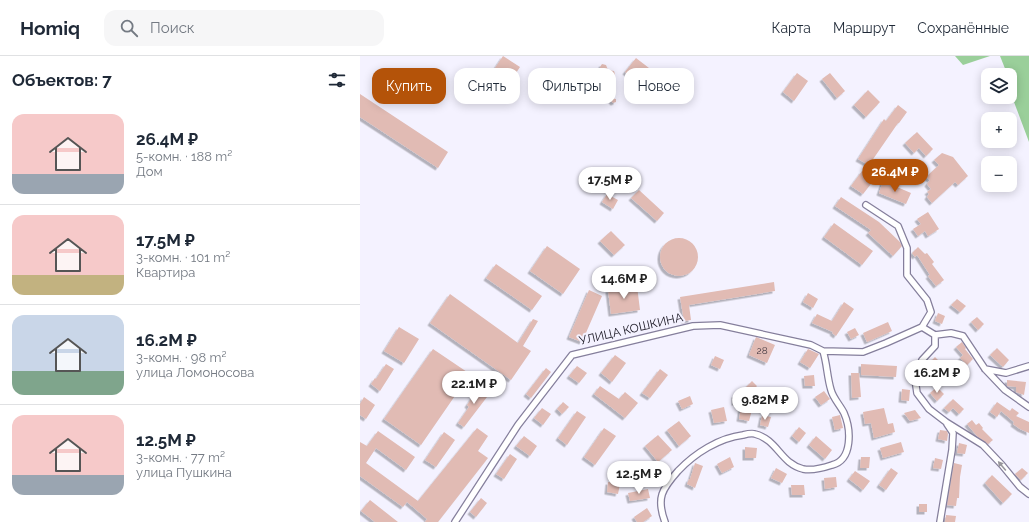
<!DOCTYPE html>
<html lang="ru">
<head>
<meta charset="utf-8">
<style>
	body { margin:0; font-family:Raleway,sans-serif; background:#f6f6f7; color:#1f2937; height:100vh; display:flex; flex-direction:column; font-size:15px; white-space:nowrap }
	* { box-sizing:border-box; margin:0 }
	p { font-size:13px; color:#747a83 }
	.icon { flex:none; width:22px; height:22px; fill:none; stroke:currentColor; stroke-width:2; stroke-linecap:round; stroke-linejoin:round }
	.map { position:relative; flex:1; overflow:hidden }
	.panel { display:flex; flex-direction:column; background:#fff; width:360px }
	.panel>* { flex:none }
	.guide { position:absolute; left:12px; top:12px; width:380px; height:36px; display:flex; gap:8px }
	.buttons { position:absolute; left:621px; top:12px; display:grid; gap:8px }
	.buttons a { display:grid; place-items:center; width:36px; height:36px; border-radius:8px; background:#fff; box-shadow:0 2px 10px #0003; font-size:20px }
	.price { position:absolute; translate:-50% -34px; padding:0 9px; border-radius:14px; background:#fff; color:#222; font-size:13px; line-height:26px; filter:drop-shadow(0 1px 2px #0008) }
	.price::after { content:''; position:absolute; left:50%; top:24px; width:12px; height:9px; margin-left:-6px; background:inherit; clip-path:polygon(0 0,100% 0,50% 100%) }
	.price.active { background:#b45309; color:#fff }
	ul { padding:0; list-style:none }
	li { display:flex; align-items:center; gap:12px; height:100px; padding:0 12px }
	li+li { border-top:1px solid #e0e1e3 }
	li span { display:grid; place-items:center; flex:none; width:112px; height:80px; border-radius:12px; color:#555 }
	li>.icon { margin-inline-start:auto }
	span .icon { width:48px; height:48px; fill:#fffc; stroke-width:1 }
	li b { font-size:17px }
	h2 { display:flex; justify-content:space-between; align-items:center; height:48px; padding:0 12px; font-size:17px }
	.tag { padding:0 14px; border-radius:12px; background:#fff; box-shadow:0 2px 10px #0003; font-size:14px; line-height:36px }
	.tag.active { background:#b45309; color:#fff }
	header { display:flex; align-items:center; gap:24px; box-sizing:border-box; height:56px; padding:0 20px; background:#fff; border-bottom:1px solid #e0e1e3 }
	header strong { font-size:19px }
	nav { display:flex; gap:22px; margin-inline-start:auto; font-size:14px }
	.search { width:280px; height:36px; background:#f6f6f7; display:flex; align-items:center; gap:10px; box-sizing:border-box; padding:0 14px; border-radius:12px; color:#747a83; font-size:15px }
	main { display:flex; flex:1; min-height:0 }
	.map>svg:first-child { display:block }
	.forest { fill:#9acf9a }
	.building { fill:#e1bbb4; filter:url(#shadow) }
	.lines { fill:none; stroke-linecap:round; stroke-linejoin:round }
	.street-casing { stroke:#857f9c; stroke-width:8 }
	.street { stroke:#fff; stroke-width:5.5 }
	.oneway { fill:#98969c }
	.labels { text-anchor:middle; stroke-width:4; stroke-linejoin:round; paint-order:stroke }
	.number-label { font-size:10px; fill:#4b3f46 }
	.street-label { font-size:12px; fill:#191622; stroke:#f4f2ff }
</style>
</head>
<body>
<header>
<strong>Homiq</strong>
<div class="search"><svg class="icon" aria-label="search" viewBox="0 0 24 24"><circle cx="10" cy="10" r="6"/><path d="M15 15l6 6"/></svg>Поиск</div>
<nav><a>Карта</a><a>Маршрут</a><a>Сохранённые</a></nav>
</header>
<main>
<section class="panel">
<h2>Объектов: 7<svg class="icon" aria-label="filters" viewBox="0 0 24 24"><path d="M4 7h16M4 17h16"/><circle cx="9" cy="7" r="2"/><circle cx="15" cy="17" r="2"/></svg></h2>
<ul>
<li><span style="background:linear-gradient(#f6c9c9 75%,#9aa5b1 0)"><svg class="icon" aria-label="home" viewBox="0 0 24 24"><path d="M3 11l9-7 9 7M6 9v11h12V9"/></svg></span><div><b>26.4M ₽</b><p>5-комн. · 188 m²</p><p>Дом</p></div></li>
<li><span style="background:linear-gradient(#f6c9c9 75%,#c2b280 0)"><svg class="icon" aria-label="home" viewBox="0 0 24 24"><path d="M3 11l9-7 9 7M6 9v11h12V9"/></svg></span><div><b>17.5M ₽</b><p>3-комн. · 101 m²</p><p>Квартира</p></div></li>
<li><span style="background:linear-gradient(#c9d6e8 70%,#7fa58c 0)"><svg class="icon" aria-label="home" viewBox="0 0 24 24"><path d="M3 11l9-7 9 7M6 9v11h12V9"/></svg></span><div><b>16.2M ₽</b><p>3-комн. · 98 m²</p><p>улица Ломоносова</p></div></li>
<li><span style="background:linear-gradient(#f6c9c9 75%,#9aa5b1 0)"><svg class="icon" aria-label="home" viewBox="0 0 24 24"><path d="M3 11l9-7 9 7M6 9v11h12V9"/></svg></span><div><b>12.5M ₽</b><p>3-комн. · 77 m²</p><p>улица Пушкина</p></div></li>
</ul>
</section>
<div class="map">
<svg width="669" height="466" viewBox="0 0 669 466">
	<defs>
		<filter id="shadow"><feDropShadow dx="-2.5" dy="2.5" stdDeviation="0" flood-color="#0004"/></filter>
	</defs>
	<rect width="100%" height="100%" fill="#f4f2ff"/>
	<path class="forest" d="M595,0H630L603,9Z
		M640,0H669V86L651,38L650,37V19H638L646,15Z"/>
	<path class="building" d="M143,0L160,11L152,23L135,12Z
		M276,2L289,12L278,26L265,16Z
		M242,8L246,9L248,14L254,15L255,18L254,20H249L247,15L240,14V11Z
		M437,17L448,25L434,45L423,36Z
		M470,17L485,35L477,42L462,23Z
		M233,27L237,32H242L237,43L235,44L233,43L232,39H228L226,36L231,33V30Z
		M508,34L520,46L506,61L494,49Z
		M242,37H248L250,42L256,43V46L253,47L249,42H245Z
		M0,38L88,96L78,112L0,61Z
		M538,49L547,56L539,67H538L509,109L498,103L524,63L526,65Z
		M557,76L573,93L566,100L559,92L554,97L545,87Z
		M582,97L593,101L608,120L598,129L595,126L572,147L567,141L569,138L567,136L571,133L567,128L570,124L566,121L579,109L574,104Z
		M502,115L514,124L503,138L491,130Z
		M523,125L551,137L546,148L519,137Z
		M279,134L304,157L297,165L271,142Z
		M247,138L258,144L253,153L242,146Z
		M481,141L519,166L540,186L542,190L533,200L508,177L511,174L475,150Z
		M568,156L579,173L568,180L565,175L558,180L553,173L561,168L557,163Z
		M474,167L513,195L502,209L464,181Z
		M251,175L265,189L254,199L240,185Z
		M300 201a19 19 0 1 1 38 0a19 19 0 1 1-38 0Z
		M187,190L220,213L203,238L170,215Z
		M558,191L565,198L567,197L574,206L572,208L584,224L576,230L568,220L570,219L557,199L555,201L552,197Z
		M136,208L182,240L172,254L126,222Z
		M414,226L415,235L329,249L331,264L324,265L320,241Z
		M277,230L280,254L251,258L248,234Z
		M229,234L242,240L222,286L209,281Z
		M448,237L458,243L453,252L443,246Z
		M90,238L158,287L173,263L178,265L163,290L171,295L151,324L70,267Z
		M597,243L606,250L600,256L591,249Z
		M484,246L494,253L476,280L472,277L473,276L452,267L457,258L472,265Z
		M578,257L585,260L582,268L575,265Z
		M617,261L624,268L618,274L611,266Z
		M528,266L532,275L507,286L503,277Z
		M39,271L59,283L44,307L24,295Z
		M495,272L499,279L491,283L487,276Z
		M396,281L415,289L407,307L389,299Z
		M602,286L606,292L605,293L613,303L607,309L600,302L603,299L596,291Z
		M637,292L649,304L643,311L630,299Z
		M73,293L110,318L61,389L24,363Z
		M448,293L459,298L450,312L440,306Z
		M255,299L266,307L252,326L241,317Z
		M355,300L364,304L360,313L351,309Z
		M575,301L582,308L576,314L569,307Z
		M26,308L34,313L20,335L11,328L15,322L16,323Z
		M501,308L537,310L536,321L501,319Z
		M217,310L227,317L219,327L209,320Z
		M186,312L191,316L171,342L166,338Z
		M300,313L308,319L290,342L282,337Z
		M491,317H499L501,341L492,342Z
		M454,319L455,330H445L444,320Z
		M647,324L666,326L664,339L656,336V331L647,330Z
		M392,325L397,330L391,337L385,332Z
		M120,330L130,337L104,371L98,367L109,351L107,349Z
		M240,330L259,343L265,336L278,347L265,362L234,338Z
		M577,331L584,338L577,345L570,337Z
		M542,333L550,334L549,345L541,344Z
		M464,335L470,343L461,349L455,341Z
		M383,338V347H374V339Z
		M330,340L333,348L322,353L318,345Z
		M4,341L15,349L6,363L0,359V348Z
		M593,343L604,353L599,358L593,352L589,356L584,352Z
		M203,346L209,351L202,358L197,353Z
		M637,346L650,355L652,352L659,357L656,360L669,366V377L660,373L653,368L654,366L641,355L637,361L630,356Z
		M364,351L367,365L354,367L351,354Z
		M381,351L392,354L389,365L379,363Z
		M182,352L191,358L183,369L174,362Z
		M524,352L528,368L533,367L535,376L514,382L511,367L505,368L503,356Z
		M555,354L561,362L550,365L544,357Z
		M217,355L226,361L207,389L198,382Z
		M402,359L411,361L408,371L400,369Z
		M480,359L483,372L475,374L472,361Z
		M612,364L616,369L619,367L623,372L622,373L633,384L628,388L617,380L607,368Z
		M319,365L331,380L319,390L307,374Z
		M439,371L446,377L439,386L432,380Z
		M117,372L128,380L118,395L128,402L78,466H65L67,463L47,446L43,451L0,420V386L7,390L18,375L55,401L46,414L16,392L6,407L58,445Z
		M244,372L256,380L235,409L224,401Z
		M580,374L587,375L588,378L587,385L578,383Z
		M84,376L95,384L76,411L65,404Z
		M298,379L312,394L298,406L285,390Z
		M164,380L177,390L170,400L156,390Z
		M456,380L472,394L465,403L449,389Z
		M541,386L544,396L523,402L520,392Z
		M599,387L607,389L605,398L597,397Z
		M385,391L397,392L396,402H385Z
		M150,398L157,403L144,423L136,418Z
		M370,401L374,411L362,417L357,408Z
		M501,401H510L509,412H500Z
		M575,402L583,404L581,413L573,412Z
		M335,407L343,410L335,432L327,428L329,423H330Z
		M594,407L602,409L600,421L599,442H597L596,450L587,449Z
		M284,408L298,418L292,426L279,416Z
		M416,412L427,418L422,427L411,422Z
		M531,412L538,417L526,434L519,429Z
		M662,412L668,417L661,424L655,418Z
		M495,415L510,425L503,434L489,423Z
		M632,419L652,438L643,447L625,427Z
		M476,421L477,431L465,433L464,422Z
		M248,426L260,428L258,438L247,436Z
		M431,429H444L445,439H432Z
		M288,433L290,442L270,445L268,437Z
		M121,442L127,447L116,461L110,456Z
		M10,444L38,466H15L1,455Z
		M559,448H567V456H559Z
		M287,452L292,460L283,466H277L274,461Z
		M586,459L596,460L595,466H585Z"/>
	<g class="lines">
		<g class="street-casing">
			<path id="street" d="M562,271L575,279V290L562,304L555,323L557,337L569,353L586,366L623,389L642,409L660,431L669,438
				M575,279L591,277L603,280L625,313L645,334L669,351
				M625,313L646,317L669,310
				M95,466L158,369L212,299L333,270L360,269L451,289L463,295L503,296L526,287L562,271L571,256L567,244L547,219V192L538,170L506,149
				M305,466C296,442 302,433 318,415C335,397 359,382 383,379C387,378 392,377 395,378C418,384 420,407 443,413C452,415 463,412 472,409C493,404 491,373 484,357C480,349 473,342 471,334C467,321 467,307 463,295
				M580,466L592,394L593,377L587,368"/>
		</g>
		<use href="#street" class="street"/>
	</g>
	<defs><path id="oneway-solid" d="M-6-.8H1V-3.2L6.5 0L1 3.2V.8H-6Z"/></defs>
	<use class="oneway" href="#oneway-solid" transform="translate(642 410) rotate(-130)"/>
	<g class="labels">
		<g class="number-label">
			<text x="402" y="298">28</text>
		</g>
		<g class="street-label">
			<text transform="translate(271 273) rotate(-13)" y="4">УЛИЦА КОШКИНА</text>
		</g>
	</g>
</svg>
<div class="buttons">
<a><svg class="icon" aria-label="layers" viewBox="0 0 24 24"><path d="M12 4l9 5-9 5-9-5zM3 14l9 5 9-5"/></svg></a>
<a>+</a>
<a>−</a>
</div>
<b class="price active" style="left:535px;top:137px">26.4M ₽</b>
<b class="price" style="left:250px;top:145px">17.5M ₽</b>
<b class="price" style="left:264px;top:244px">14.6M ₽</b>
<b class="price" style="left:577px;top:338px">16.2M ₽</b>
<b class="price" style="left:114px;top:349px">22.1M ₽</b>
<b class="price" style="left:405px;top:365px">9.82M ₽</b>
<b class="price" style="left:279px;top:439px">12.5M ₽</b>
<div class="guide">
<a class="tag active">Купить</a>
<a class="tag">Снять</a>
<a class="tag">Фильтры</a>
<a class="tag">Новое</a>
</div>
</div>
</main>
</body>
</html>
